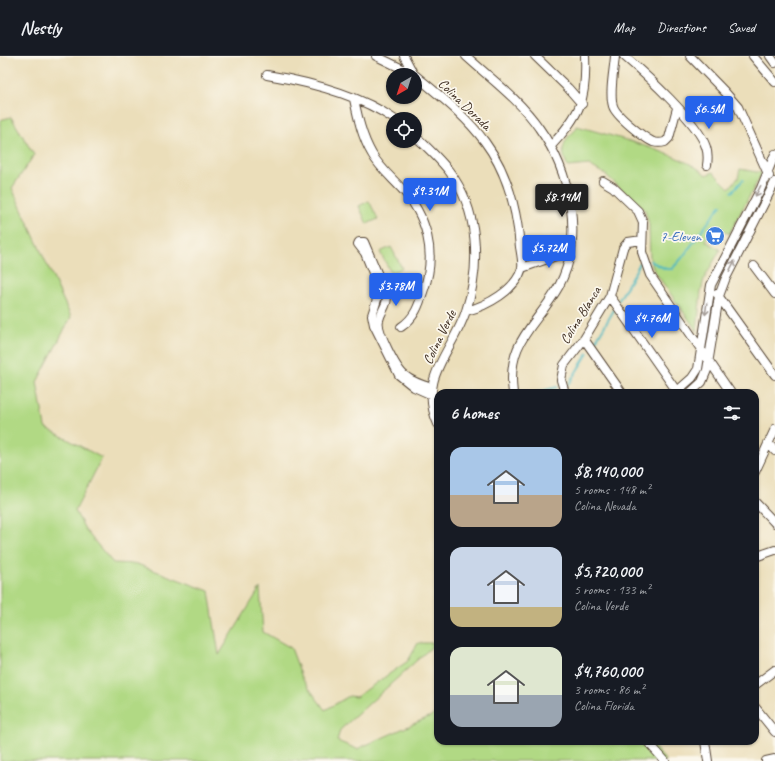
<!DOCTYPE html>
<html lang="en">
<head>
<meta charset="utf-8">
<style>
	body { margin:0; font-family:Caveat,sans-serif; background:#20242c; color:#f1f3f6; height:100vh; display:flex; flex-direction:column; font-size:15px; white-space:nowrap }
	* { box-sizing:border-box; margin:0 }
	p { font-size:13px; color:#9ea1a6 }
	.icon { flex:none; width:22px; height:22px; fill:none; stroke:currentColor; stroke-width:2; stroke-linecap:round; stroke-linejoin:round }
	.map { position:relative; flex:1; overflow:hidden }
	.details { position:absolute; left:434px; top:333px; width:325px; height:356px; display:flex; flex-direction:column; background:#171b24; border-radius:12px; box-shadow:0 1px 3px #0004 }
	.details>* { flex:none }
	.needle { width:26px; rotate:219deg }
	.fabs { position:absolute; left:386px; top:12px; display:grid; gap:8px }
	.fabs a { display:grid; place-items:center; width:36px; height:36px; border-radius:50%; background:#171b24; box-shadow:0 1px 3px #0004; font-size:20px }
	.price { position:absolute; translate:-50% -34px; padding:0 9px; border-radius:4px; background:#2563eb; color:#fff; font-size:13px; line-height:26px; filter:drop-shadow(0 1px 2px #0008) }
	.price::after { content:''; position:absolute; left:50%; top:24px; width:12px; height:9px; margin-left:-6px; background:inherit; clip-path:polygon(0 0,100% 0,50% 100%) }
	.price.active { background:#222; color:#fff }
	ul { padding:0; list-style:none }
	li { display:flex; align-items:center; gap:12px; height:100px; padding:0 16px }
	li span { display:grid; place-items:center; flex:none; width:112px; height:80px; border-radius:12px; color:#555 }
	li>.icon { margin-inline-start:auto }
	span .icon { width:48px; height:48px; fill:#fffc; stroke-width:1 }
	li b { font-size:17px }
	h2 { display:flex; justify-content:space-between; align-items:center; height:48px; padding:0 16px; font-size:17px }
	header { display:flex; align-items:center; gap:24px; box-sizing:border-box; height:56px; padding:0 20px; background:#171b24; border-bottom:1px solid #363941 }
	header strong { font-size:19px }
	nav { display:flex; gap:22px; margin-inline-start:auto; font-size:14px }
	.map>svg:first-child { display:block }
	.green { fill:#b1d984; stroke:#768251 }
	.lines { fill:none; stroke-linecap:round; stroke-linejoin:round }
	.stream { stroke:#49b8c0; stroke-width:2 }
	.minor-casing { stroke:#554535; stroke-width:10 }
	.minor { stroke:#fff; stroke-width:8 }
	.oneway { stroke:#a79f9a }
	.labels { text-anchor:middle; stroke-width:3.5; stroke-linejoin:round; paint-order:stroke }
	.street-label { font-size:14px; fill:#3b2a1e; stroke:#fbf7ec }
	.shop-label { font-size:14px; fill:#366cbe; stroke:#fbf7ec; text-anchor:end }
</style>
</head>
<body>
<header>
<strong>Nestly</strong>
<nav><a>Map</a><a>Directions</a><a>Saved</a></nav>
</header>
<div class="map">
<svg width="775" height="705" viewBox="0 0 775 705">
	<rect width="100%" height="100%" fill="#fbf7ec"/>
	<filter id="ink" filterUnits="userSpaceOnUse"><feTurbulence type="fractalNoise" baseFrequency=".025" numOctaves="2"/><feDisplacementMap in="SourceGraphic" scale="8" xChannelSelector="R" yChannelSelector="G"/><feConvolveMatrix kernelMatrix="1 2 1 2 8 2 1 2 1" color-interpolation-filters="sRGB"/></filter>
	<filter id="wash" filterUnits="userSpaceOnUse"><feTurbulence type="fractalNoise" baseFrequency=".012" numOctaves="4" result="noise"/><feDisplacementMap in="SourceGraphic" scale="16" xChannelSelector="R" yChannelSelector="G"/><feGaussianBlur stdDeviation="0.9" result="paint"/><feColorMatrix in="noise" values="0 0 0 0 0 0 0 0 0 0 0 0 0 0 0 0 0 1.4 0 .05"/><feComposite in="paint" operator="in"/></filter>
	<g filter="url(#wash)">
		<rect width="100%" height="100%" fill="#ebdeba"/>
		<path class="green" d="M11,61L34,99L12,132L71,261L37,326L45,371L102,402L75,455L86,475L113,507L137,508L209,535L219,599L260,532L263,576L291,592L303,624L325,654L349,640L356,641L408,605L418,587H436L340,674L337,685L357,693L438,657V685H649L666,705H0V64Z
			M577,70C607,79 685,98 706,119L713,116L729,132L738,122L740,113L762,117L729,178L714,169L706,185L720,194L704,223L701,235L697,275L655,216L650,205L649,168L645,154L606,119L589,109L568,111C563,100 560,91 569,80C572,77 576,75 577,70Z
			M369,145L378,163L367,168L359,150Z
			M391,191L402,212L391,217L380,196Z"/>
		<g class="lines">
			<path class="stream" d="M732,136L743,124
				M650,205L666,213H672L682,202L721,149
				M619,244L640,207
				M594,288L614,254
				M568,329L588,297
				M535,337L557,331"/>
		</g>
	</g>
	<g filter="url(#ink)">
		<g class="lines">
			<g class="minor-casing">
				<path id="minor" d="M376,0L415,19
					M404,0L414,19
					M466,0C491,23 520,44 539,72C570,115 585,181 559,230C536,271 506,284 513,337
					M535,0L568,32L582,48
					M615,0C614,14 609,37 613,50C616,60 643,81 653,86C657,87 661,87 665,86L669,82L677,52
					M624,0C645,18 698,66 706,91C708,97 708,103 707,109
					M690,0L725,36L738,51L769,120
					M753,0L775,26
					M770,0L775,7
					M267,19C309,26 358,38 394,63
					M415,19C440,40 466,60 485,86C508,117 517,154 520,191C521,197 523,207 522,212C516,234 487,250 466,255
					M354,43C358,62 362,81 372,98C379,111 391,121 401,132C427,159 437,198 424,233C419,249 415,262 401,271
					M415,80C427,91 439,102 449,115C479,154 481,209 466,255C453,295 417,322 438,368
					M551,90C580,58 587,45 585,0
					M603,125L613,131L638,155L643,166L642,196L650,219L731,337
					M754,210L775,238
					M522,212L570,195
					M717,238L775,319
					M610,240L678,337
					M584,283L622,337
					M432,332C422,329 412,326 404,319C396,312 376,274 379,264C381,254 389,249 386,238L364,186H359L358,188L365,197L380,234L372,259L374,269L399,319L414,331L432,339
					M565,337L561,324L564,309L584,283L610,240L623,192L628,186L642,184
					M675,337L692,322L698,313L711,229L761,132L775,98
					M690,337L702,326L707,314L719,240L725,224L775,126
					M768,387L775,395
					M755,416L775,373
					M755,446L775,467
					M755,501L775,494
					M755,629L775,614
					M755,651L775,676
					M647,685L665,705
					M705,685L708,705
					M766,705L775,703"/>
			</g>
			<use href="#minor" class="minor"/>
		</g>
		<defs><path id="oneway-shaft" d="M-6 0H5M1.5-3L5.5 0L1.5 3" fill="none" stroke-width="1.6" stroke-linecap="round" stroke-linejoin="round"/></defs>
		<g class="oneway">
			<use href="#oneway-shaft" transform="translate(758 135) rotate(117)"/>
			<use href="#oneway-shaft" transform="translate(732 210) rotate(-63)"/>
			<use href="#oneway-shaft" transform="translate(706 253) rotate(97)"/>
		</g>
	</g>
	<defs>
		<g id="supermarket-disc" transform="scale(1)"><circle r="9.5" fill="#3f7fe0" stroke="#fbf7ec"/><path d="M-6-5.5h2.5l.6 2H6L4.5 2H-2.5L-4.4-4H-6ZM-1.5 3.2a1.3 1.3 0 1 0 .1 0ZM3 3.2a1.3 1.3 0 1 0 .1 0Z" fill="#fff"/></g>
	</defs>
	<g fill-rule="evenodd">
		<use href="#supermarket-disc" x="715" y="180"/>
	</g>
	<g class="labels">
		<g class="street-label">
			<text transform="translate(465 48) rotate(44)" y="5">Colina Dorada</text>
			<text transform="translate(580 259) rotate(-58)" y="5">Colina Blanca</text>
			<text transform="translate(439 281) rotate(-64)" y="5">Colina Verde</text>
		</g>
		<g class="shop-label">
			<text x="701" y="185">7-Eleven</text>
		</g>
	</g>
</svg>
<div class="fabs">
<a><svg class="needle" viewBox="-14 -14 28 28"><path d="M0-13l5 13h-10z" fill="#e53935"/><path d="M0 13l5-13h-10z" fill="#9ea1a6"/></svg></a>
<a><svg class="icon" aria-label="locate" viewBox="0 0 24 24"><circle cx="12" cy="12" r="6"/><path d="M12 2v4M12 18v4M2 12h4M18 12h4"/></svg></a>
</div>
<b class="price" style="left:709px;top:74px">$6.5M</b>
<b class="price" style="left:430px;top:156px">$9.31M</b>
<b class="price active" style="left:562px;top:162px">$8.14M</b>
<b class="price" style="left:549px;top:213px">$5.72M</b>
<b class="price" style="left:396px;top:251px">$3.78M</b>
<b class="price" style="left:652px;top:283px">$4.76M</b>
<section class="details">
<h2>6 homes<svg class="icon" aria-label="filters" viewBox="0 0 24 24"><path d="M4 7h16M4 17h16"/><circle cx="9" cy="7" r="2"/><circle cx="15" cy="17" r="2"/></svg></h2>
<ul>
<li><span style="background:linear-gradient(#a9c7e8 60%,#b9a48a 0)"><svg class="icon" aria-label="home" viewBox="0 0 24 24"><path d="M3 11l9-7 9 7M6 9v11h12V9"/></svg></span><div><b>$8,140,000</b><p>5 rooms · 148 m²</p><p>Colina Nevada</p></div></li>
<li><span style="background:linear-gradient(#c9d6e8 75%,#c2b280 0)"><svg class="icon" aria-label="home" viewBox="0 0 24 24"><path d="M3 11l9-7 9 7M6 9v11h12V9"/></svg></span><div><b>$5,720,000</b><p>5 rooms · 133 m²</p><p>Colina Verde</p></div></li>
<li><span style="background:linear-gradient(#dfe7d0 60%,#9aa5b1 0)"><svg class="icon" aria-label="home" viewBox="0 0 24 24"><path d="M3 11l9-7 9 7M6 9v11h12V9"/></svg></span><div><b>$4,760,000</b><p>3 rooms · 86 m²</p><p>Colina Florida</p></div></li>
</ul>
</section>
</div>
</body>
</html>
